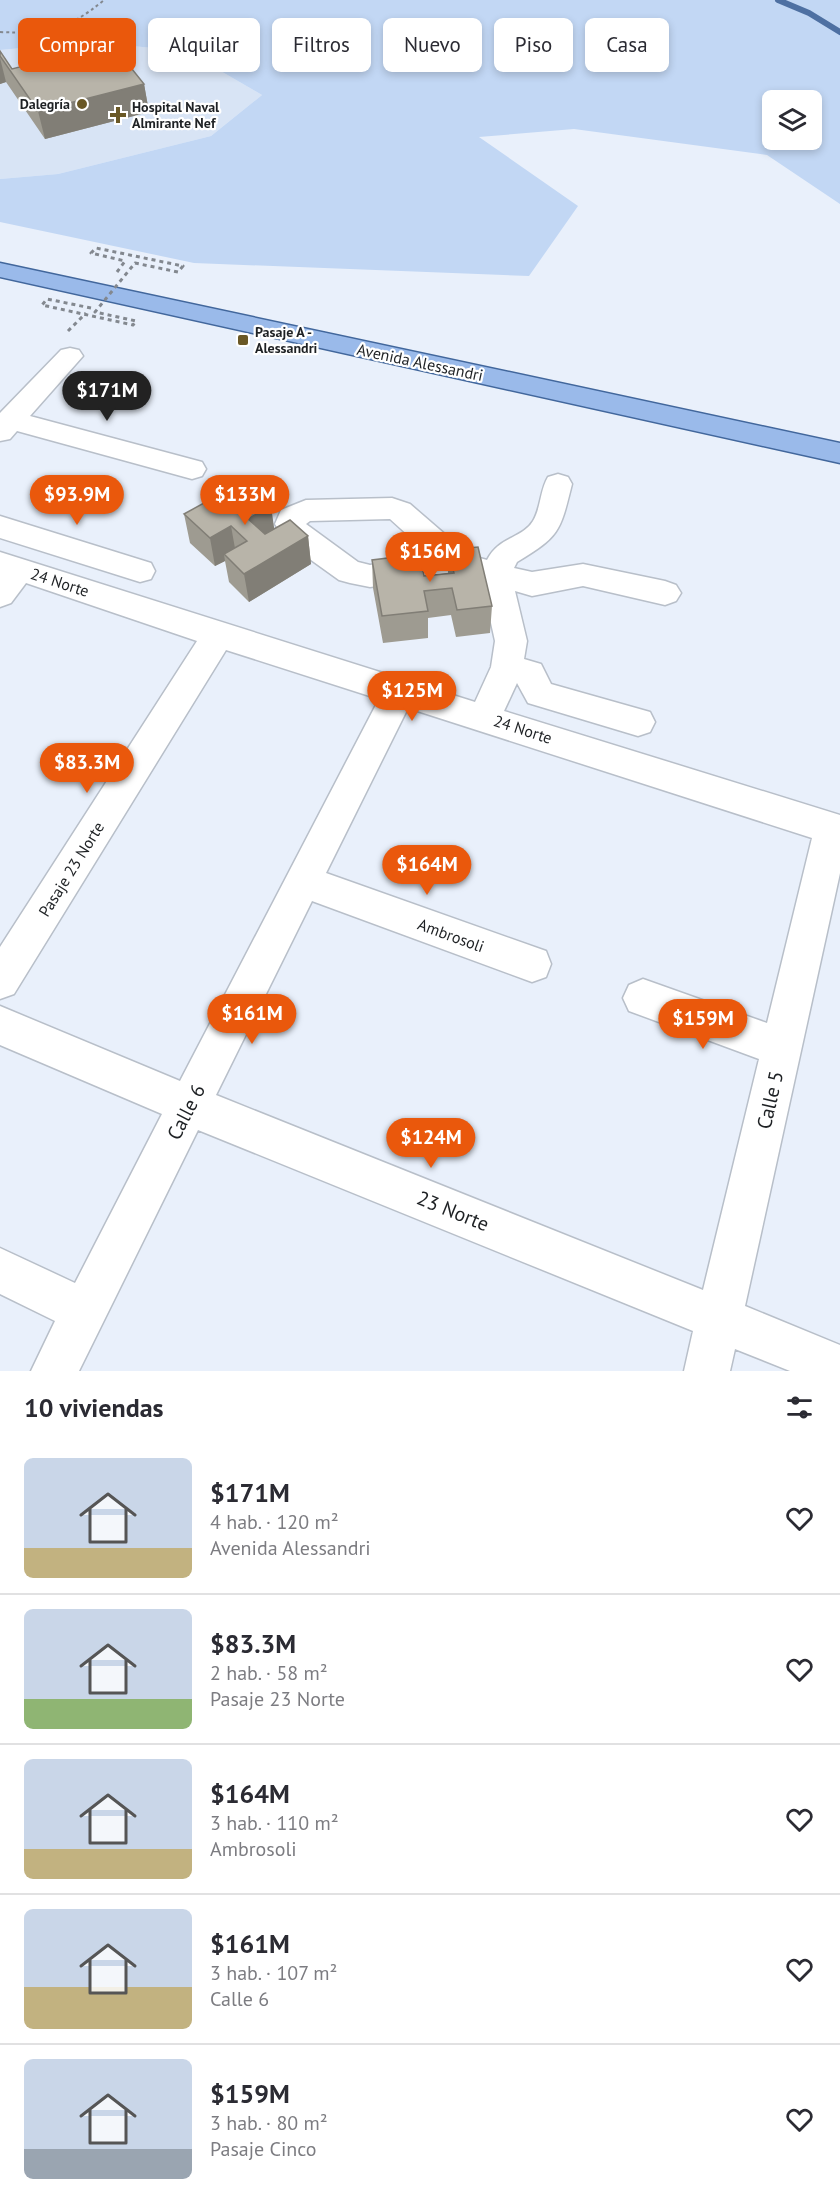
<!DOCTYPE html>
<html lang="es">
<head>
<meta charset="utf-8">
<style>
	body { margin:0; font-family:"PT Sans",sans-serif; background:#f2f2f3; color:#2b2b33; height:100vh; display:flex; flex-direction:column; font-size:22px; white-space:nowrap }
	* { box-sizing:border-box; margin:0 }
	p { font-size:20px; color:#7c7c81 }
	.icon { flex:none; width:33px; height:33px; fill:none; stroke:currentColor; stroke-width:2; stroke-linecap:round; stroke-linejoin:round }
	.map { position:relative; height:1371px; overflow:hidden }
	.drawer { display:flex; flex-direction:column; background:#fff; flex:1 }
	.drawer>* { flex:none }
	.guide { position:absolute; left:18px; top:18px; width:804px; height:54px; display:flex; gap:12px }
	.buttons { position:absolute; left:762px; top:90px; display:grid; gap:12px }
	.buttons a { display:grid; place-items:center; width:60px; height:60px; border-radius:9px; background:#fff; box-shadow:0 3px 9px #0003; font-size:30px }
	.price { position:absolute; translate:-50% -51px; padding:0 14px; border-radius:21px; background:#ea580c; color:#fff; font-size:20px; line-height:39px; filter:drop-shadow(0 2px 3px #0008) }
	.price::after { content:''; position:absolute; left:50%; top:36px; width:18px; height:14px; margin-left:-9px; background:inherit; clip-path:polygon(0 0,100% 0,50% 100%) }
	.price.current { background:#222; color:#fff }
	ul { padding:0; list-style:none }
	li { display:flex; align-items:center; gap:18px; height:150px; padding:0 24px }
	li+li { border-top:2px solid #e1e1e2 }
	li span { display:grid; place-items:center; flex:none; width:168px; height:120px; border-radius:9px; color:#555 }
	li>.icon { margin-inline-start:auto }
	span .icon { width:72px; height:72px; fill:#fffc; stroke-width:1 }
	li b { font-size:26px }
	h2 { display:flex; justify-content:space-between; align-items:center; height:72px; padding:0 24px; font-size:26px }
	.pill { padding:0 21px; border-radius:9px; background:#fff; box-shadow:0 3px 9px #0003; font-size:21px; line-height:54px }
	.pill.current { background:#ea580c; color:#fff }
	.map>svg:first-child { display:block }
	.built { fill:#d8e4f5 }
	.green { fill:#c2d7f4; fill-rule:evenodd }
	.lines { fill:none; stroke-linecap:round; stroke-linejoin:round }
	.stream { stroke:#4e70a2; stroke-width:6 }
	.minor-casing { stroke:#b8bfc9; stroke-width:3 }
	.major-casing { stroke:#42679c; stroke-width:3 }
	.path-far1 { stroke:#83888f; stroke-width:2; stroke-dasharray:3 3; stroke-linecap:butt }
	.path { stroke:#83888f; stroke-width:3; stroke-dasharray:4 4; stroke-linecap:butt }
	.minor { fill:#fff; fill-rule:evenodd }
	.major { fill:#9abaea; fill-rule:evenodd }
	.path-bridge { stroke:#83888f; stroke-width:3; stroke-dasharray:4 4; stroke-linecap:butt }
	.wall { fill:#9e9b91 }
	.shaded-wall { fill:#817e76 }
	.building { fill:#b8b4a9; stroke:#817e76; stroke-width:1.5 }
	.poi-dot { fill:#6a5826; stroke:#fff; stroke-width:2 }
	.labels { text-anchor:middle; stroke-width:4.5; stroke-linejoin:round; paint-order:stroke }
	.far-poi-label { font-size:14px; font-weight:bold; fill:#1e2124; stroke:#fff; text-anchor:start }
	.street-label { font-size:16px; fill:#1e2124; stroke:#fff }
	.near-street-label { font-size:20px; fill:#1e2124; stroke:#fff }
</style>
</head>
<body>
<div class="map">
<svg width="840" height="1371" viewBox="0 0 840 1371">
	<rect width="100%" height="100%" fill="#e9f0fb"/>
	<path class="built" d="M88,42L186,51L262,95L211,136L58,174L0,179V50Z"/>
	<path class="green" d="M0,0H840V204L767,155L574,129L479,137L578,206L529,276L194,263L0,222V179L58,174L211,136L262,95L186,51L88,42L0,50ZM812,100V140H772V100Z"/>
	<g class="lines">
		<path class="stream" d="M778,0L809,13L840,32"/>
		<g class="minor-casing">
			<path id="minor" d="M70,348L79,350L83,356L30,416L202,462L206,469L202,476L192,479L17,431L10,439L0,441V413L61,350Z
				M558,474L568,477L572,484C560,532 560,536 517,562L514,568L532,572L583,564L665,581L676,585L681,593L676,601L665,605L583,586L532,596L515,591L527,641L524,659L541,664L551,684L650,712L655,722L650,732L638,736L528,703L517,683L504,711L840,815V873L745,1306L840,1345V1371H790L735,1349L730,1371H684L693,1331L198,1130L79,1371H31L55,1321L0,1294V1248L75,1283L162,1114L0,1045V1006L180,1081L379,699L226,650L14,994L0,999V947L197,641L26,583L11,603L0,607V552L475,702L491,667L495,641L482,582L459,575L370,587L350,583L339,580L286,542L275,524L281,510L306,500L392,498L410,504L469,555L487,560C499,536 522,539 533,521C541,508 540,490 548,477ZM390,519L431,556L370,565L358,562L306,524L310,521ZM408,708L812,838L767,1023L643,979L629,985L623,998L629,1011L759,1059L703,1290L216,1095L312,901L532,982L546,977L551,964L546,951L326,873Z
				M0,516L151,563L155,571L151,579L140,582L0,538Z"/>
		</g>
		<g class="major-casing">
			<path id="major" d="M0,263L840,443V463L0,277Z"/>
		</g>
		<path class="path-far1" d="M0,32C47,34 68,30 104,0"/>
		<path class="path" d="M117,272L125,261
			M68,331L86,313"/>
		<use href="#minor" class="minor"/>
		<use href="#major" class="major"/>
		<path class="path-bridge" d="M91,308L47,299L42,305L133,325L136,321L95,312L135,263L178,272L183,266L96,248L91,253L125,261"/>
	</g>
	<path class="wall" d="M0,51L12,69L144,84L149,112L45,139L6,82L0,84Z
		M184,514L274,529L308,536L311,564L249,602L229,582L225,561L215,566L190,543Z
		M448,550L492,606L490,633L456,637L451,615L428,618V638L383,643L373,588L372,560L424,576L448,573Z"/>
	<path class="shaded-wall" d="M0,58L6,82L0,84Z
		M144,84L149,112L45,139L38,111Z
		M271,506L275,534L253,547L248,519Z
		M231,526L236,554H224L225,561L215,566L210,538Z
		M308,536L311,564L249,602L244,574Z"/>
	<path class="building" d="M112,44L144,84L38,111L0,56V51L12,69Z
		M244,481L271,506L248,519L265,534L290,520L308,536L244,574L224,554L247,541L231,526L210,538L184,514Z
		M478,547L492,606L457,610L452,588L424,591L428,611L382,616L372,560L420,554L424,576L454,573L448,550Z"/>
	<g class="poi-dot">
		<circle cx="82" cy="104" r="6"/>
		<path d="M115 106h6v6h6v6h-6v6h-6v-6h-6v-6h6z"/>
		<rect x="237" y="334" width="12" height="12" rx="3"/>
	</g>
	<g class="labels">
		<g class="far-poi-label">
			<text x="70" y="109" text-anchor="end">Dalegría</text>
			<text x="132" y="112">Hospital Naval<tspan x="132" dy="16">Almirante Nef</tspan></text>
			<text x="255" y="337">Pasaje A -<tspan x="255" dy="16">Alessandri</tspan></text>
		</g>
		<g class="street-label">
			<text transform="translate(420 362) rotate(12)" y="6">Avenida Alessandri</text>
			<text transform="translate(60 582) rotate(18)" y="6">24 Norte</text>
			<text transform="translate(523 729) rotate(18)" y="6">24 Norte</text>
			<text transform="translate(71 869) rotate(-58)" y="6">Pasaje 23 Norte</text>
			<text transform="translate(451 935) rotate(20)" y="6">Ambrosoli</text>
		</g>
		<g class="near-street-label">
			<text transform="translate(770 1100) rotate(-77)" y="7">Calle 5</text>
			<text transform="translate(186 1112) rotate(-63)" y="7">Calle 6</text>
			<text transform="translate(453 1211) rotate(22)" y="7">23 Norte</text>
		</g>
	</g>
</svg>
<div class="buttons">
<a><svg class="icon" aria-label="layers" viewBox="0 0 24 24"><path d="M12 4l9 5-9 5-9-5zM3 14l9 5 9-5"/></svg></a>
</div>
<b class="price current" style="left:107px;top:422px">$171M</b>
<b class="price" style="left:77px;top:526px">$93.9M</b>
<b class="price" style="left:245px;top:526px">$133M</b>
<b class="price" style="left:430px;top:583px">$156M</b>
<b class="price" style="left:412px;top:722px">$125M</b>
<b class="price" style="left:87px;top:794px">$83.3M</b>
<b class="price" style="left:427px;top:896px">$164M</b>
<b class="price" style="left:252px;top:1045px">$161M</b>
<b class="price" style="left:703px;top:1050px">$159M</b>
<b class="price" style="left:431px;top:1169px">$124M</b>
<div class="guide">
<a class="pill current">Comprar</a>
<a class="pill">Alquilar</a>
<a class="pill">Filtros</a>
<a class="pill">Nuevo</a>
<a class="pill">Piso</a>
<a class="pill">Casa</a>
</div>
</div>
<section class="drawer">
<h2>10 viviendas<svg class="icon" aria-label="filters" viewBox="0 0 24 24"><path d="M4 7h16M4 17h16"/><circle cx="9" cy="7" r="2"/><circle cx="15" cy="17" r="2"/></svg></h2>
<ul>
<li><span style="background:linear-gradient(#c9d6e8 75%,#c2b280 0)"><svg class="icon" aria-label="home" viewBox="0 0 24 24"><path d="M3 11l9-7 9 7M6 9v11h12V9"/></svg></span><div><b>$171M</b><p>4 hab. · 120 m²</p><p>Avenida Alessandri</p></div><svg class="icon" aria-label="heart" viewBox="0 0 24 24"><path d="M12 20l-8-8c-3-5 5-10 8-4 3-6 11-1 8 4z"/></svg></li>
<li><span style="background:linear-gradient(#c9d6e8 75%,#8fb573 0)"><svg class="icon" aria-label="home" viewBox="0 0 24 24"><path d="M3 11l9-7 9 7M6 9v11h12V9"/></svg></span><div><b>$83.3M</b><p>2 hab. · 58 m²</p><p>Pasaje 23 Norte</p></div><svg class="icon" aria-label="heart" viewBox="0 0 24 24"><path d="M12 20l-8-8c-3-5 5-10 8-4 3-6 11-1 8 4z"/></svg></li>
<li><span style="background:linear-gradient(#c9d6e8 75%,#c2b280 0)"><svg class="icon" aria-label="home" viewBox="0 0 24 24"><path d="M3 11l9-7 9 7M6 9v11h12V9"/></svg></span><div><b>$164M</b><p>3 hab. · 110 m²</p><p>Ambrosoli</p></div><svg class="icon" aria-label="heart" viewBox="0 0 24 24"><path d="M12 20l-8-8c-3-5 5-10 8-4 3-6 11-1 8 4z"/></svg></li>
<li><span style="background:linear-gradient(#c9d6e8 65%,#c2b280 0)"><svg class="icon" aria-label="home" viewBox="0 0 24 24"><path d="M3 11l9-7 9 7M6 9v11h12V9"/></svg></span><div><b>$161M</b><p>3 hab. · 107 m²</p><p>Calle 6</p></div><svg class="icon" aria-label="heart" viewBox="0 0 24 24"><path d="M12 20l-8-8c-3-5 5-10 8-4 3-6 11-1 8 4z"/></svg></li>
<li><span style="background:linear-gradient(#c9d6e8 75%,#9aa5b1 0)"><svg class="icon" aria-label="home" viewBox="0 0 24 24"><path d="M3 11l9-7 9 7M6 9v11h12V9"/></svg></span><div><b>$159M</b><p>3 hab. · 80 m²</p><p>Pasaje Cinco</p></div><svg class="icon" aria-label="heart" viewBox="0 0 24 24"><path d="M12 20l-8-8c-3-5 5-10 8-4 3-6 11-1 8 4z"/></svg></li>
</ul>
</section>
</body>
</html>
